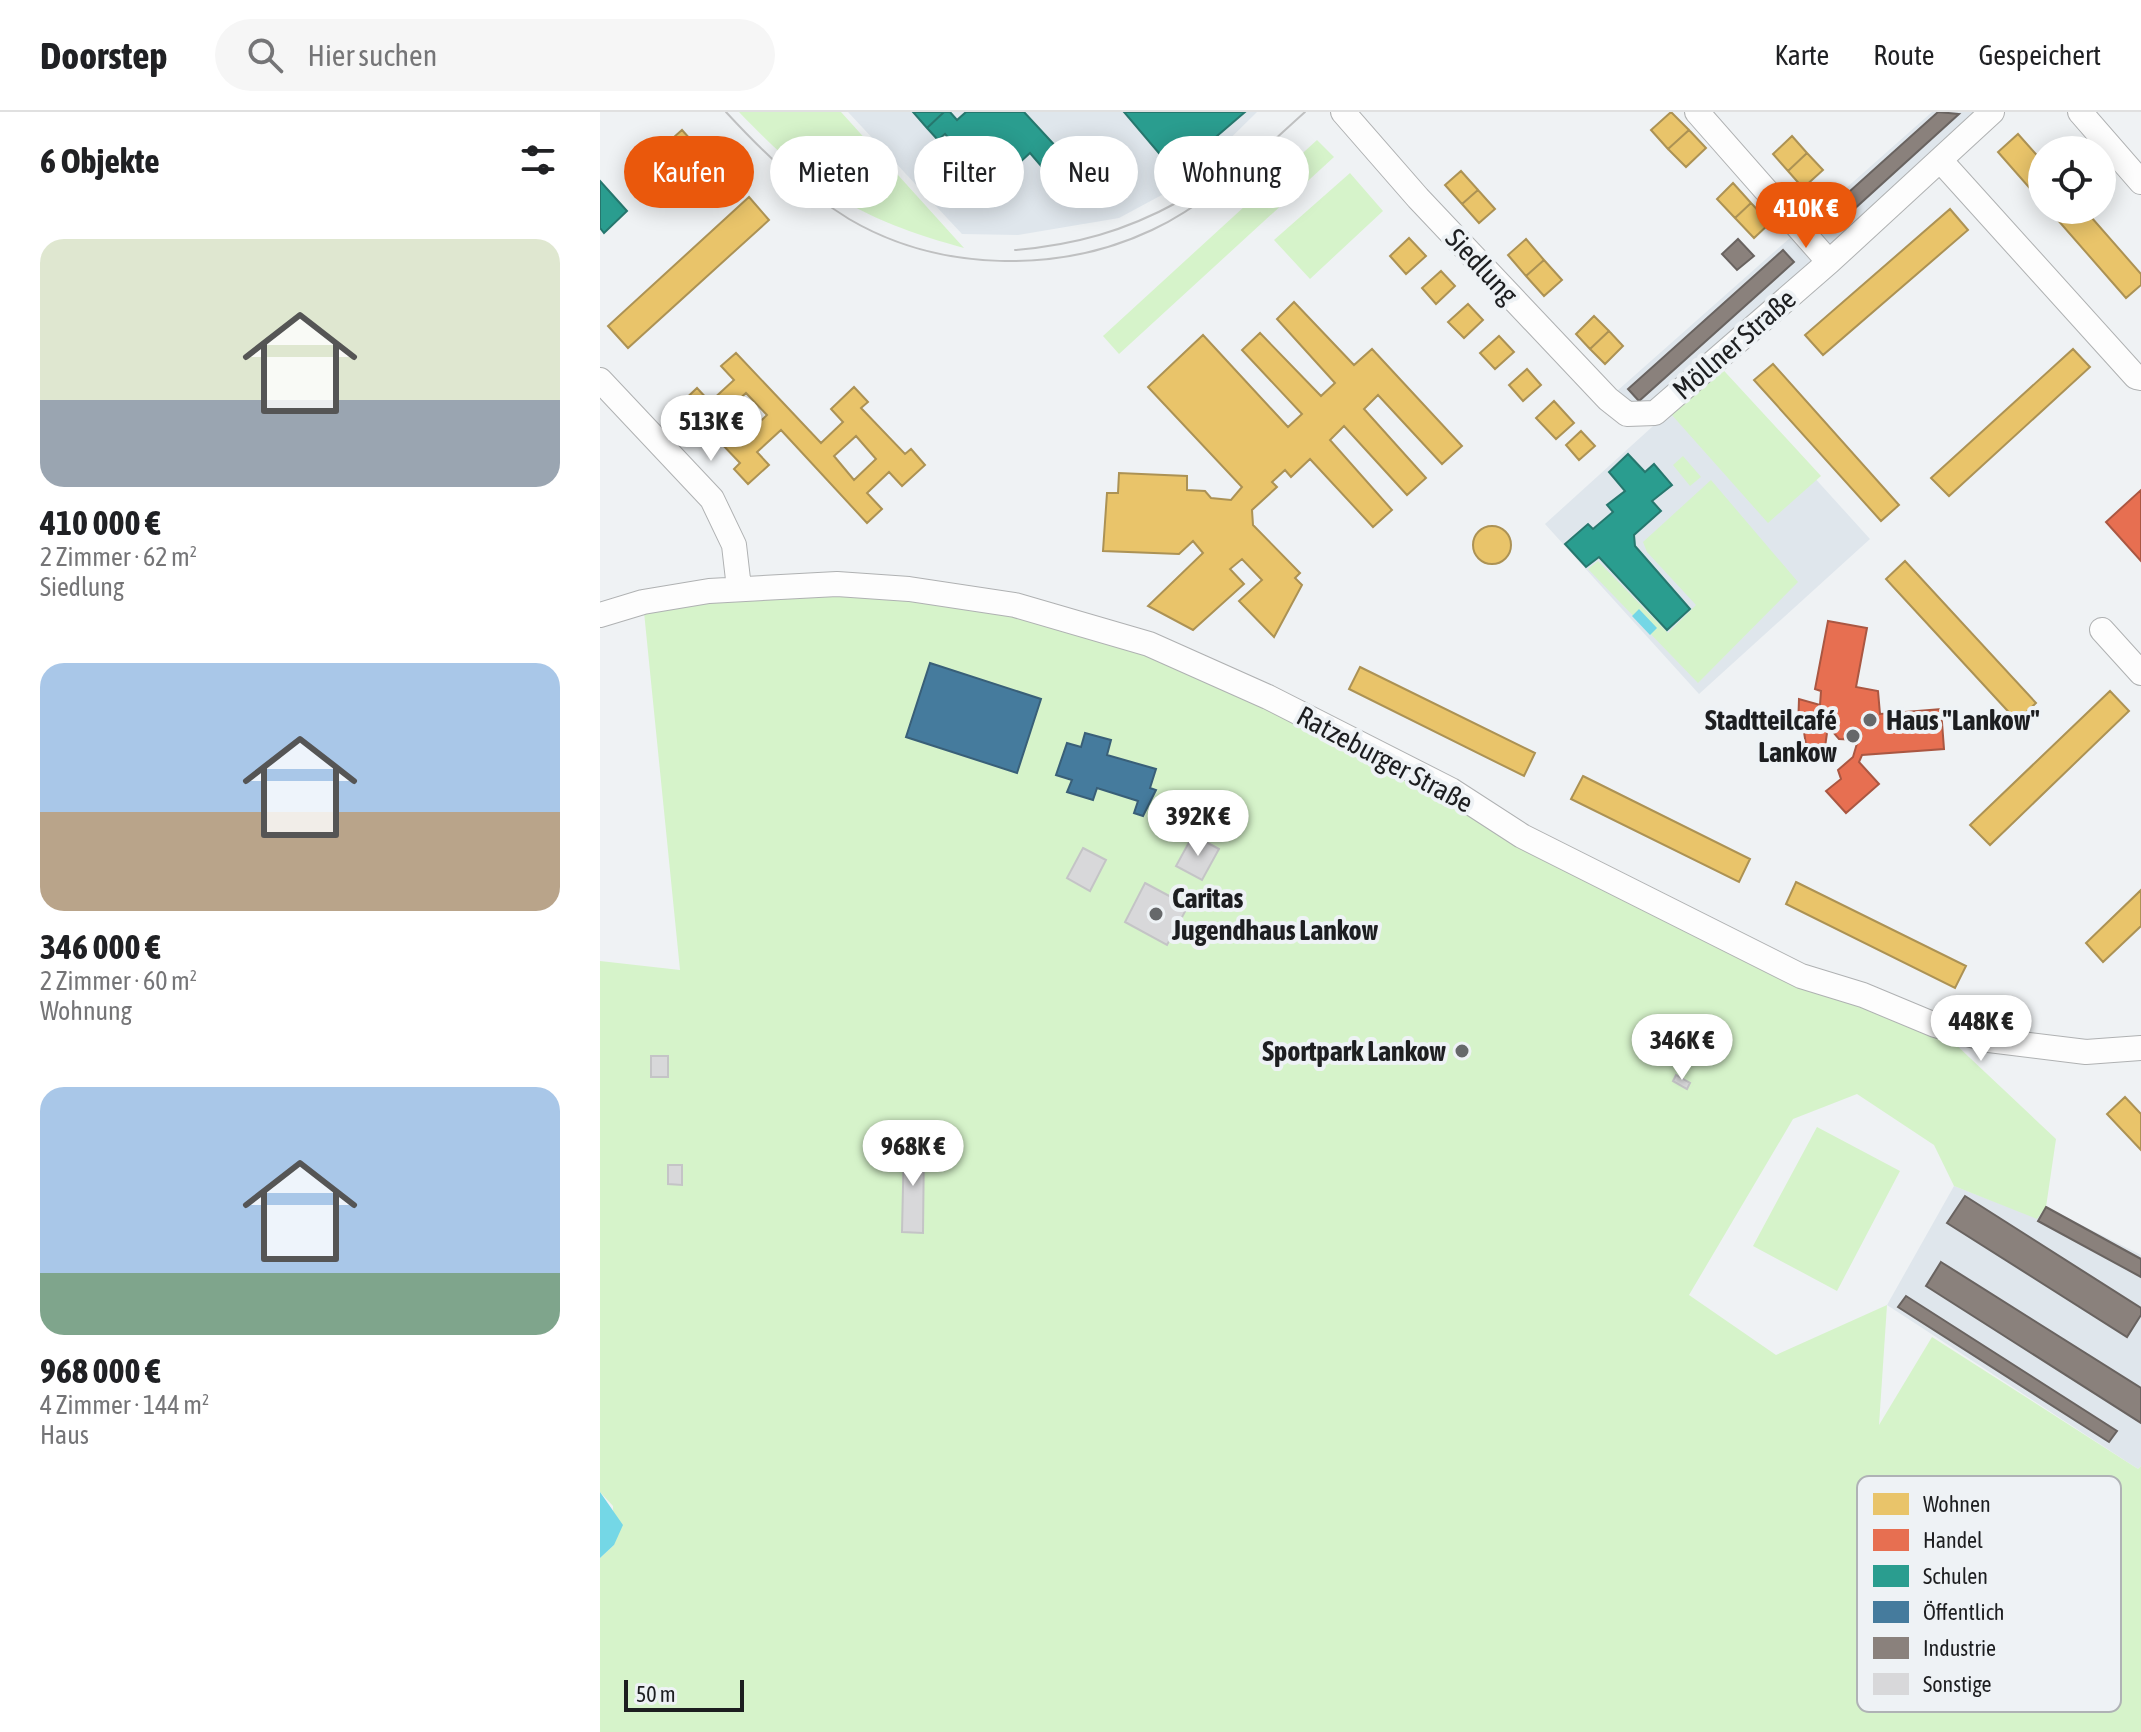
<!DOCTYPE html>
<html lang="de">
<head>
<meta charset="utf-8">
<style>
	body { margin:0; font-family:"Asap Condensed",sans-serif; background:#f6f6f6; color:#202124; height:100vh; display:flex; flex-direction:column; font-size:30px; white-space:nowrap }
	* { box-sizing:border-box; margin:0 }
	p { font-size:26px; color:#757577 }
	.icon { flex:none; width:44px; height:44px; fill:none; stroke:currentColor; stroke-width:2; stroke-linecap:round; stroke-linejoin:round }
	.map { position:relative; flex:1; overflow:hidden }
	.drawer { display:flex; flex-direction:column; background:#fff; width:600px }
	.drawer>* { flex:none }
	.top-card { position:absolute; left:24px; top:24px; width:760px; height:72px; display:flex; gap:16px }
	.fabs { position:absolute; left:1428px; top:24px; display:grid; gap:16px }
	.fabs a { display:grid; place-items:center; width:88px; height:88px; border-radius:50%; background:#fff; box-shadow:0 4px 20px #0003; font-size:40px }
	.scale { position:absolute; left:24px; bottom:20px; width:120px; box-sizing:border-box; padding-left:8px; border:4px solid #1d1e20; border-top:0; font-size:22px; line-height:28px; white-space:nowrap; color:#1d1e20; -webkit-text-stroke:6px #eef2f5; paint-order:stroke }
	.price { position:absolute; translate:-50% -68px; padding:0 18px; border-radius:28px; background:#fff; color:#222; font-size:26px; line-height:52px; filter:drop-shadow(0 2px 4px #0008) }
	.price::after { content:''; position:absolute; left:50%; top:48px; width:24px; height:18px; margin-left:-12px; background:inherit; clip-path:polygon(0 0,100% 0,50% 100%) }
	.price.on { background:#ea580c; color:#fff }
	ul { padding:0; list-style:none }
	li { display:grid; align-content:center; gap:16px; height:424px; padding:0 40px }
	li span { display:grid; place-items:center; height:248px; border-radius:24px; color:#555 }
	li>.icon { margin-inline-start:auto }
	span .icon { width:144px; height:144px; fill:#fffc; stroke-width:1 }
	li b { font-size:34px }
	h2 { display:flex; justify-content:space-between; align-items:center; height:96px; padding:0 40px; font-size:34px }
	.pill { padding:0 28px; border-radius:36px; background:#fff; box-shadow:0 4px 20px #0003; font-size:28px; line-height:72px }
	.pill.on { background:#ea580c; color:#fff }
	header { display:flex; align-items:center; gap:48px; box-sizing:border-box; height:112px; padding:0 40px; background:#fff; border-bottom:2px solid #e0e0e0 }
	header strong { font-size:38px }
	nav { display:flex; gap:44px; margin-inline-start:auto; font-size:28px }
	.search { width:560px; height:72px; background:#f6f6f6; display:flex; align-items:center; gap:20px; box-sizing:border-box; padding:0 28px; border-radius:44px; color:#757577; font-size:30px }
	main { display:flex; flex:1; min-height:0 }
	.map>svg:first-child { display:block }
	.built { fill:#dfe6ec }
	.green { fill:#d6f3ca }
	.water { fill:#74d7e6 }
	.homes { fill:#e9c46a; stroke:#ac9254; stroke-width:2; fill-rule:evenodd }
	.shops { fill:#e76f51; stroke:#aa5742; stroke-width:2 }
	.schools { fill:#2a9d8f; stroke:#26776e; stroke-width:2 }
	.public { fill:#457b9d; stroke:#395f78; stroke-width:2 }
	.industry { fill:#8a817c; stroke:#696360; stroke-width:2 }
	.building { fill:#d8d8da; stroke:#c4c4c6; stroke-width:2 }
	.lines { fill:none; stroke-linecap:round; stroke-linejoin:round }
	.minor-casing { stroke:#afb1b2; stroke-width:26 }
	.minor { stroke:#fdfdfd; stroke-width:24 }
	.tram { stroke:#bfc0c1; stroke-width:2 }
	.poi-dot { fill:#66686a; stroke:#eef2f5; stroke-width:3 }
	.labels { text-anchor:middle; stroke-width:8; stroke-linejoin:round; paint-order:stroke }
	.street-label { font-size:28px; fill:#1d1e20; stroke:#eef2f5 }
	.poi-label { font-size:28px; font-weight:bold; fill:#1d1e20; stroke:#eef2f5; text-anchor:end }
	.key { fill:#eef2f5; stroke:#afb2b5; stroke-width:2 }
	.key-label { font-size:22px; fill:#1d1e20 }
</style>
</head>
<body>
<header>
<strong>Doorstep</strong>
<div class="search"><svg class="icon" aria-label="search" viewBox="0 0 24 24"><circle cx="10" cy="10" r="6"/><path d="M15 15l6 6"/></svg>Hier suchen</div>
<nav><a>Karte</a><a>Route</a><a>Gespeichert</a></nav>
</header>
<main>
<section class="drawer">
<h2>6 Objekte<svg class="icon" aria-label="filters" viewBox="0 0 24 24"><path d="M4 7h16M4 17h16"/><circle cx="9" cy="7" r="2"/><circle cx="15" cy="17" r="2"/></svg></h2>
<ul>
<li><span style="background:linear-gradient(#dfe7d0 65%,#9aa5b1 0)"><svg class="icon" aria-label="home" viewBox="0 0 24 24"><path d="M3 11l9-7 9 7M6 9v11h12V9"/></svg></span><div><b>410 000 €</b><p>2 Zimmer · 62 m²</p><p>Siedlung</p></div></li>
<li><span style="background:linear-gradient(#a9c7e8 60%,#b9a48a 0)"><svg class="icon" aria-label="home" viewBox="0 0 24 24"><path d="M3 11l9-7 9 7M6 9v11h12V9"/></svg></span><div><b>346 000 €</b><p>2 Zimmer · 60 m²</p><p>Wohnung</p></div></li>
<li><span style="background:linear-gradient(#a9c7e8 75%,#7fa58c 0)"><svg class="icon" aria-label="home" viewBox="0 0 24 24"><path d="M3 11l9-7 9 7M6 9v11h12V9"/></svg></span><div><b>968 000 €</b><p>4 Zimmer · 144 m²</p><p>Haus</p></div></li>
</ul>
</section>
<div class="map">
<svg width="1541" height="1620" viewBox="0 0 1541 1620">
	<rect width="100%" height="100%" fill="#eff2f4"/>
	<path class="built" d="M248,0H657L586,70L519,106L418,123L362,122Z
		M1332,0H1373L1381,9L1055,301L1008,287Z
		M1116,257L1270,427L1099,582L945,412Z
		M1354,1074L1437,1106L1446,1095L1541,1143V1354L1538,1357L1287,1193Z"/>
	<path class="green" d="M139,0H241L364,136C259,107 215,79 139,0Z
		M717,28L734,45L519,242L503,224Z
		M750,61L783,99L710,167L674,128Z
		M1115,249L1221,364L1168,411L1063,293Z
		M1083,344L1101,365L1090,374L1073,353Z
		M1111,368L1198,470L1098,571L988,457L998,449L1068,521L1096,493L1047,440L1043,430Z
		M309,477L549,532L922,724L1335,913L1456,1027L1446,1095L1437,1107L1354,1074L1334,1033L1257,982L1193,1007L1089,1183L1176,1243L1287,1193L1279,1313L1332,1225L1538,1357L1541,1354V1620H0V1446L14,1433L13,1394L0,1380V849L80,858L43,490Z
		M1217,1015L1300,1059L1237,1179L1153,1134Z"/>
	<path class="water" d="M1039,497L1057,516L1050,523L1032,504Z
		M0,1380L23,1413L14,1433L0,1446Z"/>
	<path class="homes" d="M1071,0L1089,18L1068,37L1051,18Z
		M82,18L91,28L83,36L74,25Z
		M1089,18L1106,36L1086,55L1068,37Z
		M1418,22L1442,49V90L1398,40Z
		M1192,24L1207,41L1188,59L1173,42Z
		M1207,41L1223,58L1203,76L1188,59Z
		M861,59L878,78L862,92L845,73Z
		M1133,71L1151,91L1135,106L1117,87Z
		M878,78L895,97L879,111L862,92Z
		M149,85L169,108L28,236L8,214Z
		M1151,91L1170,111L1154,126L1135,106Z
		M1350,97L1368,118L1223,243L1205,223Z
		M1449,98H1485L1541,162V173L1526,186Z
		M809,126L826,144L806,162L790,144Z
		M926,127L944,148L926,164L908,143Z
		M944,148L962,168L944,184L926,164Z
		M841,159L855,174L836,192L822,176Z
		M694,190L754,253L772,237L862,334L842,352L778,283L764,297L826,366L807,383L744,314L730,328L792,398L773,415L710,347L691,365L685,358L672,370L677,375L652,398L653,413L700,461L695,466L702,473L674,525L639,489L662,468L642,447L630,457L644,472L593,518L548,494L603,441L593,429L579,442L503,439L507,381H518L519,361L587,364V378L605,379L611,386L631,388L642,375L548,275L603,223L688,315L702,302L642,238L660,221L721,284L735,271L677,207Z
		M868,192L883,208L864,226L848,210Z
		M994,204L1009,219L990,237L976,222Z
		M1009,219L1023,234L1005,252L990,237Z
		M899,224L914,240L895,257L880,241Z
		M1473,237L1490,255L1349,384L1331,366Z
		M136,241L221,331L243,310L231,297L254,275L268,290L261,296L305,342L311,337L325,353L302,374L289,360L267,381L282,397L267,411L181,318L157,340L169,353L148,372L134,357L140,351L99,308L94,313L77,295L97,276L110,290L134,268L121,254ZM146,281L167,303L143,326L122,303ZM256,324L276,347L254,368L234,344Z
		M1173,252L1299,393L1281,409L1154,268Z
		M927,257L941,273L923,289L909,273Z
		M954,289L974,311L956,327L936,306Z
		M981,319L995,334L979,348L966,333Z
		M873 433a19 19 0 1 1 38 0a19 19 0 1 1-38 0Z
		M1305,449L1436,591L1417,609L1286,467Z
		M760,555L935,641L924,664L749,577Z
		M1510,579L1529,599L1390,733L1370,713Z
		M983,664L1150,747L1139,770L971,687Z
		M1196,770L1366,854L1355,876L1186,792Z
		M1541,778V814L1503,850L1486,831Z
		M1525,985L1541,1002V1038L1507,1002Z"/>
	<path class="shops" d="M1541,378V449L1506,410Z
		M1228,509L1267,516L1256,575L1278,579L1280,602L1341,597L1344,637L1262,643L1259,650L1279,672L1246,701L1226,679L1241,667L1238,658L1253,645L1258,628L1239,627L1228,614L1223,649L1207,639L1204,620L1198,617L1199,587L1220,593L1221,579L1215,577Z"/>
	<path class="schools" d="M313,0H344L327,16Z
		M344,0H350L357,8L366,0H424L460,39L442,55L430,41L406,63L417,75L395,94L381,80L390,72L345,22L338,28L327,16Z
		M524,0H645L575,60Z
		M0,69L27,99L4,121L0,116Z
		M1028,342L1045,360L1054,352L1072,373L1052,389L1061,399L1034,423L1035,434L1090,497L1067,518L999,445L986,455L965,432L988,412L993,417L1013,400L1007,393L1025,379L1009,360Z"/>
	<path class="public" d="M330,551L441,587L417,661L306,625Z
		M485,621L511,628L507,643L556,657L550,676L556,678L543,704L534,701L538,689L497,676L493,688L467,680L472,668L456,663L467,631L481,635Z"/>
	<path class="industry" d="M1338,0L1359,2L1241,109L1230,97Z
		M1138,127L1154,144L1137,158L1122,142Z
		M1183,138L1194,150L1039,289L1028,277Z
		M1365,1084L1541,1196V1203L1527,1225L1347,1111Z
		M1446,1095L1541,1147V1165L1438,1109Z
		M1341,1150L1541,1276V1311L1326,1174Z
		M1306,1184L1517,1319L1509,1330L1298,1195Z"/>
	<path class="building" d="M593,723L619,737L602,768L576,754Z
		M483,736L506,748L490,779L467,766Z
		M545,771L588,794L567,833L525,810Z
		M51,944H68V965H51Z
		M1076,963L1090,971L1087,977L1073,969Z
		M304,1030H324L323,1121L302,1120Z
		M68,1053H82V1073L68,1072Z"/>
	<g class="lines">
		<g class="minor-casing">
			<path id="minor" d="M743,0L818,86L1008,287L1027,302L1055,301L1229,150L1392,0
				M1097,0L1229,150
				M1480,0L1541,70
				M1340,48L1536,265L1541,266
				M0,268L112,387L134,433L139,476
				M0,503L43,490L109,479L237,472L309,477L415,493L549,532L668,585L851,678L922,724L1201,864L1263,883L1335,913L1389,928L1486,940L1541,936
				M1502,518L1541,561"/>
		</g>
		<use href="#minor" class="minor"/>
		<path class="tram" d="M126,0C163,40 202,78 249,107C339,160 459,162 552,118C610,91 658,42 705,0
			M415,138C475,133 525,119 578,90"/>
	</g>
	<g class="poi-dot">
		<circle cx="1270" cy="608" r="8"/>
		<circle cx="1253" cy="624" r="8"/>
		<circle cx="556" cy="802" r="8"/>
		<circle cx="862" cy="939" r="8"/>
	</g>
	<g class="labels">
		<g class="street-label">
			<text transform="translate(882 154) rotate(47)" y="10">Siedlung</text>
			<text transform="translate(1134 232) rotate(-41)" y="10">Möllner Straße</text>
			<text transform="translate(785 647) rotate(28)" y="10">Ratzeburger Straße</text>
		</g>
		<g class="poi-label">
			<text x="1237" y="618">Stadtteilcafé<tspan x="1237" dy="32">Lankow</tspan></text>
			<text x="1286" y="618" text-anchor="start">Haus "Lankow"</text>
			<text x="572" y="796" text-anchor="start">Caritas<tspan x="572" dy="32">Jugendhaus Lankow</tspan></text>
			<text x="846" y="949">Sportpark Lankow</text>
		</g>
	</g>
	<rect x="1257" y="1364" width="264" height="236" rx="12" class="key"/>
	<rect x="1273" y="1381" width="36" height="22" fill="#e9c46a"/>
	<rect x="1273" y="1417" width="36" height="22" fill="#e76f51"/>
	<rect x="1273" y="1453" width="36" height="22" fill="#2a9d8f"/>
	<rect x="1273" y="1489" width="36" height="22" fill="#457b9d"/>
	<rect x="1273" y="1525" width="36" height="22" fill="#8a817c"/>
	<rect x="1273" y="1561" width="36" height="22" fill="#d8d8da"/>
	<g class="key-label">
		<text x="1323" y="1400">Wohnen</text>
		<text x="1323" y="1436">Handel</text>
		<text x="1323" y="1472">Schulen</text>
		<text x="1323" y="1508">Öffentlich</text>
		<text x="1323" y="1544">Industrie</text>
		<text x="1323" y="1580">Sonstige</text>
	</g>
</svg>
<div class="fabs">
<a><svg class="icon" aria-label="locate" viewBox="0 0 24 24"><circle cx="12" cy="12" r="6"/><path d="M12 2v4M12 18v4M2 12h4M18 12h4"/></svg></a>
</div>
<div class="scale">50 m</div>
<b class="price on" style="left:1206px;top:138px">410K €</b>
<b class="price" style="left:111px;top:351px">513K €</b>
<b class="price" style="left:598px;top:746px">392K €</b>
<b class="price" style="left:1381px;top:951px">448K €</b>
<b class="price" style="left:1082px;top:970px">346K €</b>
<b class="price" style="left:313px;top:1076px">968K €</b>
<div class="top-card">
<a class="pill on">Kaufen</a>
<a class="pill">Mieten</a>
<a class="pill">Filter</a>
<a class="pill">Neu</a>
<a class="pill">Wohnung</a>
</div>
</div>
</main>
</body>
</html>
